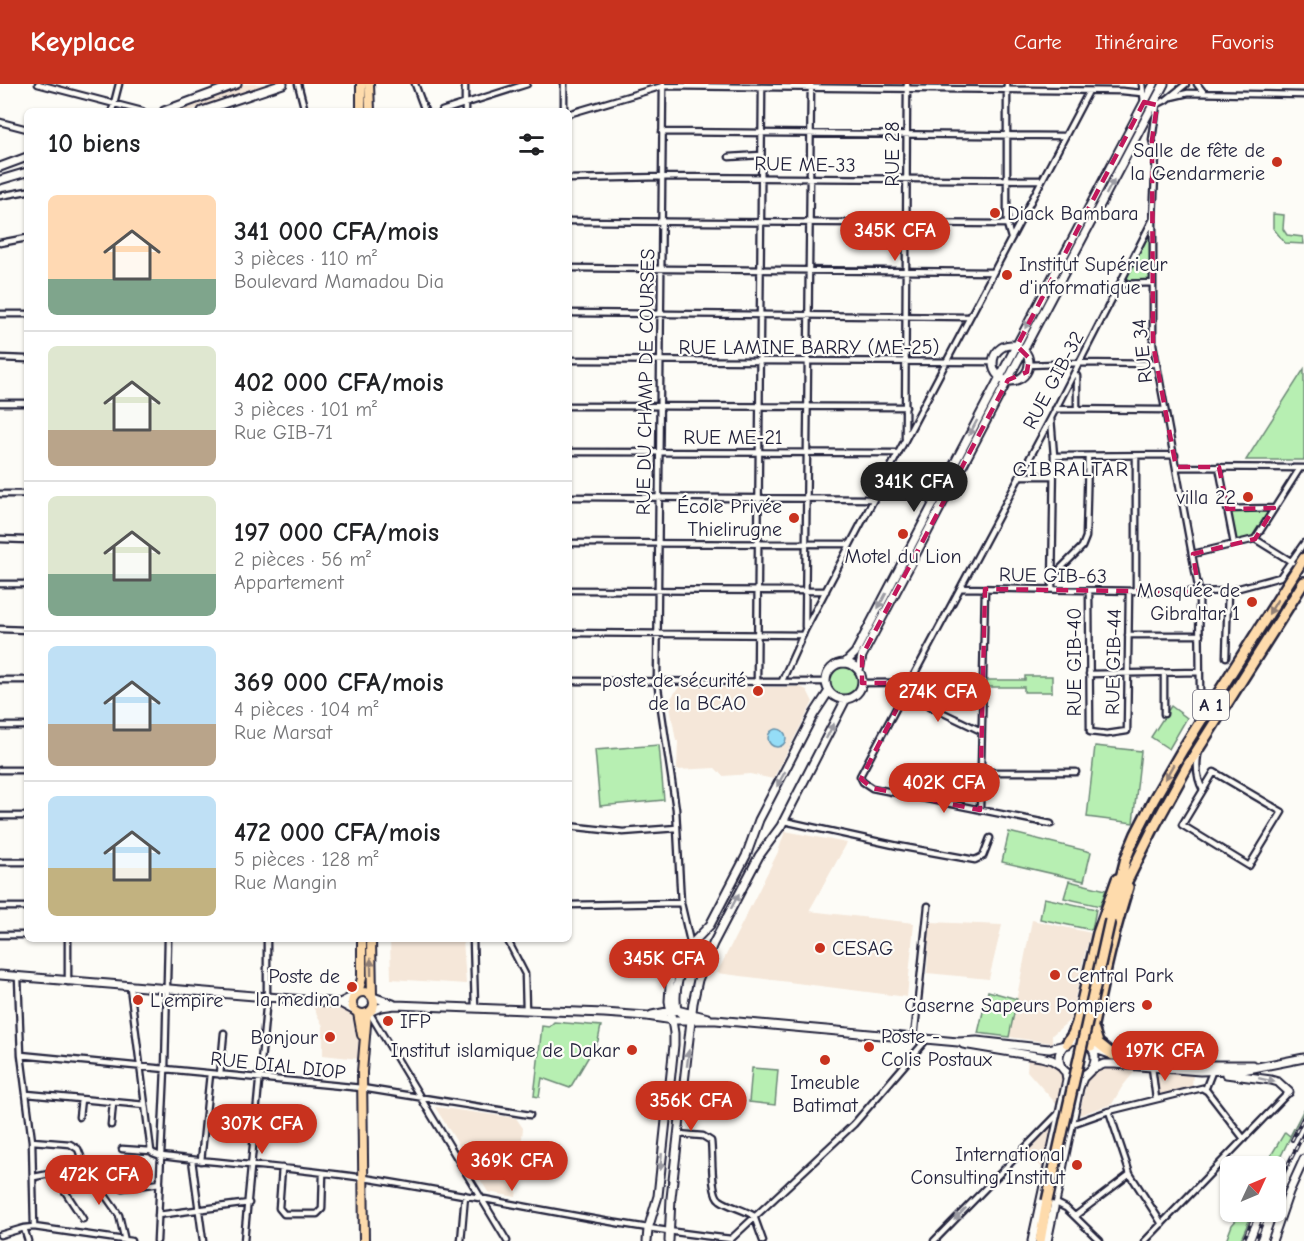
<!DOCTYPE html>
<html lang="fr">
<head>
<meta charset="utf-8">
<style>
	body { margin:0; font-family:"Comic Neue",sans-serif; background:#f6f6f6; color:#202124; height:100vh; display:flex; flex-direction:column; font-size:22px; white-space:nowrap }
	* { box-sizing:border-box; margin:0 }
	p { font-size:20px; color:#757577 }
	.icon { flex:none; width:33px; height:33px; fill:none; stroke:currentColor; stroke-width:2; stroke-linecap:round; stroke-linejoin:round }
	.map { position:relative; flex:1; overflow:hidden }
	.details { position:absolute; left:24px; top:24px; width:548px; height:834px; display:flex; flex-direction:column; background:#fff; border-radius:9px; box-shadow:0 2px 4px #0004 }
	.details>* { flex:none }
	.needle { width:39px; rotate:46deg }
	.buttons { position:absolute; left:1220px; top:1072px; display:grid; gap:12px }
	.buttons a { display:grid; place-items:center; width:66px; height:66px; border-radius:9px; background:#fff; box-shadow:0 2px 4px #0004; font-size:30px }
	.price { position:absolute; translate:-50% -51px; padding:0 14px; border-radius:21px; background:#c8321e; color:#fff; font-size:20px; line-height:39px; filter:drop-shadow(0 2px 3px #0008) }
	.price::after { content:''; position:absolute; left:50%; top:36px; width:18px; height:14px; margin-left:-9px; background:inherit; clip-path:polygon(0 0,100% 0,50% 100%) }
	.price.on { background:#222; color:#fff }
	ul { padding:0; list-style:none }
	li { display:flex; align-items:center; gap:18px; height:150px; padding:0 24px }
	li+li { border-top:2px solid #e0e0e0 }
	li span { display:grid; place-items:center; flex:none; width:168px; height:120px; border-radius:9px; color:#555 }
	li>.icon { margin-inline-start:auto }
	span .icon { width:72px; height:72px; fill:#fffc; stroke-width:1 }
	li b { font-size:26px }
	h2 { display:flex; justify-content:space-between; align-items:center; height:72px; padding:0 24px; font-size:26px }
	header { display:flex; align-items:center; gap:36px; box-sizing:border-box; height:84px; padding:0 30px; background:#c8321e; color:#fff }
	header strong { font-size:28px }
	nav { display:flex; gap:33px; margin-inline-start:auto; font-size:21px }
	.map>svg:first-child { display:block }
	.built { fill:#f5e7d9 }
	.green { fill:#b7efb2; stroke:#6c8876; stroke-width:1.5 }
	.water { fill:#95ddf7; stroke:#6792ac; stroke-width:1.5 }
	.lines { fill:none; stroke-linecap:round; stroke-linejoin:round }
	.street-casing { stroke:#22223b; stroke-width:9 }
	.secondary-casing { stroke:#22223b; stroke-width:11 }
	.primary-casing { stroke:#22223b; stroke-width:12 }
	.highway-casing { stroke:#22223b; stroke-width:14 }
	.street { stroke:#fdfcf7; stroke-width:4.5 }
	.secondary { stroke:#fdfcf7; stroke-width:7 }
	.primary { stroke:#fedbac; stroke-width:8 }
	.highway { stroke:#fedbac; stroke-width:9 }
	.rail-casing { stroke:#22223b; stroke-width:4 }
	.rail { stroke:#fdfcf7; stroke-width:1.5; stroke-dasharray:4.5; stroke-linecap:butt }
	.highway-bridge-casing { stroke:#22223b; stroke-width:14; stroke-linecap:butt }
	.highway-bridge { stroke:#fedbac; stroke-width:9 }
	.oneway { fill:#9a9aa2 }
	.oneway2 { fill:#907e74 }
	.marked { fill:none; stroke:#c2185b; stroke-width:4.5; stroke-dasharray:12 8; stroke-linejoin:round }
	.poi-dot { fill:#c8321e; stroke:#fdfcf7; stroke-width:2 }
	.labels { text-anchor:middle; stroke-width:4.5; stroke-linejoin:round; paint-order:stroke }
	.shield { fill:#fdfcf7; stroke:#646373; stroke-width:1.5 }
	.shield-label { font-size:18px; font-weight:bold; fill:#22223b }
	.poi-label { font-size:20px; fill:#22223b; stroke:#fdfcf7; text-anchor:end }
	.street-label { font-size:20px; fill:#22223b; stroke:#fdfcf7 }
	.neighbourhood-label { font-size:21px; letter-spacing:1.5px; fill:#22223b; stroke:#fdfcf7 }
</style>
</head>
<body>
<header>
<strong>Keyplace</strong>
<nav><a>Carte</a><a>Itinéraire</a><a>Favoris</a></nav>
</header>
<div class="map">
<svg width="1304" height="1157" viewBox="0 0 1304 1157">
	<rect width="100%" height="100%" fill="#fdfcf7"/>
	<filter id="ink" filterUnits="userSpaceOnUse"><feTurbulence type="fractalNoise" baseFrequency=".0167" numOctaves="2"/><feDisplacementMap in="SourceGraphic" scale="12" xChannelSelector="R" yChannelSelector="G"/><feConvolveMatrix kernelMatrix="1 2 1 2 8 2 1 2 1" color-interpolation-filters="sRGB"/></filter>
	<g filter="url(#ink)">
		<path class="built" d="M238,0H270L190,27H164Z
			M679,603H800L807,606L813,618L773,695L750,690L723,692L715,684L677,686L678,657H676L669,617Z
			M785,747L847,759L809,827L914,839L907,913L717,889L778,768Z
			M1032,836L1091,849L1084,873L1070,936L1052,951V959L1009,953Z
			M930,838L1002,841L989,895L927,889Z
			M390,855H463L466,900L391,895Z
			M312,921L344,924L352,928L361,957L359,975L323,971V942Z
			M1028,973L1051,979L1063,989L1064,993L1059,1023L1027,987Z
			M1109,984L1135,987L1122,1003L1112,1020L1079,1031L1087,997L1096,988Z
			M1149,986L1193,989L1192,1003L1152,1012Z
			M435,1023L516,1034L523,1044L516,1113L488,1108Z
			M1057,1034L1045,1087L1025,1066Z"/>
		<path class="green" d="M1273,130L1284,131L1283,145L1287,151L1303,153L1304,160L1285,159L1273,144Z
			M1150,147V196H1125Z
			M1304,285V376H1246Z
			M1230,427H1271L1254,452L1236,458Z
			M828 596a16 16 0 1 1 32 0a16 16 0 1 1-32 0Z
			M1025,592H1052V608H1024V603H983V596H1025Z
			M1171,622L1187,634L1169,665L1151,653Z
			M659,661L664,716L600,722L595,666Z
			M1095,662L1141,667L1133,739L1087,733Z
			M1009,748L1091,768L1084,797L1002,778Z
			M1069,797L1106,806L1100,822L1064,814Z
			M1044,814L1096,825L1092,846L1040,835Z
			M988,907L1017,915L1009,953L978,949Z
			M554,938L601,942L598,957L570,1004L542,994L539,1013L534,1012L542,942L549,943Z
			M752,984L778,986L775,1021L749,1018Z
			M1304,1025L1275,1084L1264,1083L1285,1048L1290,1052Z
			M1243,1128H1253L1240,1157H1226L1232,1141Z"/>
		<path class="water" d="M768 654a9 9 0 1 1 18 0a9 9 0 1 1-18 0Z"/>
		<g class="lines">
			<g class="street-casing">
				<path id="street" d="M38,0L142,27
					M298,0L305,27
					M415,0L425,27
					M663,0L657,597L676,725L681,819L691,862
					M1007,0V140L1011,154
					M1142,0L1144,18L1154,22L1166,16L1186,0
					M1197,0L1204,9
					M1171,13L1188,9L1304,11
					M1157,21L1152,56L1156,70L1153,135V260L1199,508L1200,607
					M112,27L119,0
					M442,27L527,0
					M465,27V0
					M564,27V0
					M568,30L663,2L1122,7L1142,9
					M0,38L27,45
					M662,48L1064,52
					M729,73L761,71
					M568,95L662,93L1041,96
					M0,112L27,107
					M568,137L1007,140
					M0,159L27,154
					M568,184L993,188
					M1121,200L1153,199
					M568,229L969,233
					M0,230H27
					M0,274L27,275
					M568,276L994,278
					M1029,281L1079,279L1156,280
					M1074,289L1077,292V325
					M0,319H27
					M568,322L906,323
					M1055,325L1165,326
					M1051,334L1054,372L1052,505
					M905,354L907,0
					M568,368L898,369
					M1054,372L1175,371
					M1136,372V507
					M1176,383L1304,384
					M1219,383L1234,460
					M1019,392H1053
					M0,410H27
					M568,413L874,415
					M1227,425L1274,424
					M0,455L27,456
					M1255,455L1300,384
					M568,459L850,460
					M1193,470L1255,455L1292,478
					M1053,492L1082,463L1086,453L1088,372
					M0,500H27
					M961,504L1199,508L1228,507L1280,493L1304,459
					M568,506L826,507
					M1089,507L1090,648L1107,650L1127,647L1129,507
					M805,543L811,0
					M0,545L27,546
					M568,549L803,551
					M1128,551H1200
					M1226,573L1228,507
					M1164,589V630
					M1089,590L1200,588
					M0,596H27
					M568,597L826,598
					M757,597L762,3
					M782,597L805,546L1089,7
					M862,599L982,598
					M904,610L981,647
					M0,642H27
					M1198,671C1196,683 1197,695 1203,706
					M0,686H27
					M981,688H1076
					M1214,688L1282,728L1249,782L1182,741Z
					M980,726L985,505
					M0,732H27
					M784,737L898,762L975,776L983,772L990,754
					M1051,740L872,704L863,698L860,692L1051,334L1153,135
					M568,742L623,748L677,744
					M0,778H27
					M568,821L681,819
					M0,823H27
					M0,851H27
					M473,855L475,924
					M507,855L525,890L526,926
					M18,893L21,971L32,1057L34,1143
					M68,898V855
					M130,903L151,1067
					M369,928L507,1157
					M914,954L928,822
					M21,971L362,1004L530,1031
					M1152,983L1156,1015
					M220,991L224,949
					M1205,1006L1212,988
					M27,1010L145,1021
					M681,1026L731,1030
					M1109,1027L1130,1090L1162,1140
					M79,1033L81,1015
					M1072,1040L1109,1027L1202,1004L1207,1007L1244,1055
					M111,1041L113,1018
					M678,1050L703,1052L711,1057C713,1070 710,1110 720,1116C730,1123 743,1125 754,1132L763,1157
					M32,1057L70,1060L78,1065L85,1083L119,1131L125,1157
					M122,1065L151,1067
					M151,1067L153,1069L161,1072C229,1080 297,1084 364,1094C487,1113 608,1142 731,1155L854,1040L927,955
					M192,1076L203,1157
					M201,1077L210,990
					M282,1084L279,1124L284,1130H317L322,1125L323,1089
					M53,1089L83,1135
					M34,1093L85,1083
					M122,1104L160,1099
					M1056,1119L1066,1124L1100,1157
					M158,1131L249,1119
					M1075,1132L1130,1090
					M24,1144L28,1157
					M0,1151L24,1144L34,1143L131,1157
					M157,1157L165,985L168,855
					M244,1157L267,914V855
					M461,1157L465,1111
					M934,1157L1060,1028
					M1145,1157L1289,1008"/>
			</g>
			<g class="secondary-casing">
				<path id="secondary" d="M164,27L237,0
					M202,27L283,0
					M0,83L27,73
					M0,96L27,88
					M993 279a18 18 0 1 1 36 0a18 18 0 1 1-36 0Z
					M826 597a18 18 0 1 1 36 0a18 18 0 1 1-36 0Z
					M845,579L855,569L868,544L1154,0
					M859,586L862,572L1164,0
					M0,891L340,919L355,927
					M373,913L393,920
					M340,919L354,912
					M371,927L381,923L395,921L604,929L647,932L673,936H716L958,958L977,957L1049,965L1065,961
					M652,931L677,926L708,934
					M689,936L677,926C673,903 681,886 689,866
					M1059 974a18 18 0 1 1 36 0a18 18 0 1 1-36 0Z
					M963,960L1041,973L1052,976L1060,981
					M1092,964L1113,971L1160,974L1212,981H1253
					M1092,985L1104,980H1115L1200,987L1229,986H1243L1304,974
					M1226,990L1271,996L1278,998L1289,1008
					M647,1157L648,1145L658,1112L674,961V949L669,917L671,887L678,874L710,841L746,772L759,736L814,630L829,607
					M669,1157L671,1114L693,919L698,896L713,860L759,772L781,742L846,615
					M1032,1157L1067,996L1066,989
					M1047,1157L1079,1004L1083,994L1090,987
					M1272,1157L1289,1108L1304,1075"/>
			</g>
			<g class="primary-casing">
				<path id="primary" d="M369,0L370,27
					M361,27V0
					M371,855L372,912
					M352 919a11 11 0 1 1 22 0a11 11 0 1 1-22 0Z
					M358,909L362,894V855
					M358,929L362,951
					M364,1157L362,988L367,929"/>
			</g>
			<g class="highway-casing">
				<path id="highway" d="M1121,809L1155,741L1188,681L1304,498
					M1110,836L1126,774L1136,750L1154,715L1183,665L1304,474
					M1094,946L1098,959L1113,971
					M1067,959L1073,950L1077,939L1098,849L1117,795
					M1091,962C1090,947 1095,931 1099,916C1107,878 1116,840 1128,803
					M1040,1157L1047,1117"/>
			</g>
			<use href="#street" class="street"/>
			<use href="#secondary" class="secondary"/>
			<use href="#primary" class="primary"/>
			<use href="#highway" class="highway"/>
			<g class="rail-casing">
				<path id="rail" d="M1292,1056L1304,1032
					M1275,1106L1304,1049
					M1243,1157L1256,1128
					M1255,1157L1266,1128"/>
			</g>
			<use href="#rail" class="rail"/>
			<g class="highway-bridge-casing">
				<path id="highway-bridge" d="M1047,1117L1110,836"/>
			</g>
			<use href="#highway-bridge" class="highway-bridge"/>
		</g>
		<defs><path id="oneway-solid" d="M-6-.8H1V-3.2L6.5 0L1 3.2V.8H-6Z" transform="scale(1.5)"/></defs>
		<g class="oneway">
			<use href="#oneway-solid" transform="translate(1110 103) rotate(-62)"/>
			<use href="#oneway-solid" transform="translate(1029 237) rotate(118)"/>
			<use href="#oneway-solid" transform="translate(973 344) rotate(118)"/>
			<use href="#oneway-solid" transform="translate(882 517) rotate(118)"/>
			<use href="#oneway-solid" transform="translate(830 647) rotate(-63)"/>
			<use href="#oneway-solid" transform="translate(781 695) rotate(119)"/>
			<use href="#oneway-solid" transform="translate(735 817) rotate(-62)"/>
			<use href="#oneway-solid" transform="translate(688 974) rotate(-83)"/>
			<use href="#oneway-solid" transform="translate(1267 996) rotate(12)"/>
			<use href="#oneway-solid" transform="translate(661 1078) rotate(95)"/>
			<use href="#oneway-solid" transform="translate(960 1130) rotate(134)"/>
		</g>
		<g class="oneway2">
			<use href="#oneway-solid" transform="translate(1273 523) rotate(121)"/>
			<use href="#oneway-solid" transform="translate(1169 688) rotate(120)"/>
			<use href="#oneway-solid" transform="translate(371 883) rotate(-91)"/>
		</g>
	</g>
	<path class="marked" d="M1144,18L1157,21L1152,56L1153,260L1176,383H1219L1227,425L1274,424L1255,455L1193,470L1199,508L985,505L980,726L872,704L861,695L910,599H862V572L1008,296L1027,288L1029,274L1017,262Z"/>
	<g class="poi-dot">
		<circle cx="1277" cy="78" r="6"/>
		<circle cx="995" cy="129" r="6"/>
		<circle cx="1007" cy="191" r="6"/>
		<circle cx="1248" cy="413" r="6"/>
		<circle cx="794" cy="434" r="6"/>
		<circle cx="903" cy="450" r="6"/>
		<circle cx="1252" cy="518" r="6"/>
		<circle cx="758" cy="607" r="6"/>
		<circle cx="820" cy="864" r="6"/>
		<circle cx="1055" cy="891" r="6"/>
		<circle cx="352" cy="903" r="6"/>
		<circle cx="138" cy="916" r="6"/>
		<circle cx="1147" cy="921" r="6"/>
		<circle cx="388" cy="937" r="6"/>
		<circle cx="330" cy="953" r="6"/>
		<circle cx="869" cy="963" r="6"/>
		<circle cx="632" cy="966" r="6"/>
		<circle cx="825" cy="976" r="6"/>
		<circle cx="1077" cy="1081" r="6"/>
	</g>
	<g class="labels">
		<rect class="shield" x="1193" y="606" width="36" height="30" rx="4.5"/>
		<g class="shield-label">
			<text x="1211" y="627">A 1</text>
		</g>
		<g class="poi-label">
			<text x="1265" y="73">Salle de fête de<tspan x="1265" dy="23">la Gendarmerie</tspan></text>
			<text x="1007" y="136" text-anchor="start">Diack Bambara</text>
			<text x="1019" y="187" text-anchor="start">Institut Supérieur<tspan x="1019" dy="23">d'informatique</tspan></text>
			<text x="1236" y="420">villa 22</text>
			<text x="782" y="429">École Privée<tspan x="782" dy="23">Thielirugne</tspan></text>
			<text x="903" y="479" text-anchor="middle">Motel du Lion</text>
			<text x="1240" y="513">Mosquée de<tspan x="1240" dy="23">Gibraltar 1</tspan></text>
			<text x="746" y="603">poste de sécurité<tspan x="746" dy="23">de la BCAO</tspan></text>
			<text x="832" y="871" text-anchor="start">CESAG</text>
			<text x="1067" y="898" text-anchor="start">Central Park</text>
			<text x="340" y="899">Poste de<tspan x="340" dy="23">la medina</tspan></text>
			<text x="150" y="923" text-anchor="start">L'empire</text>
			<text x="1135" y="928">Caserne Sapeurs Pompiers</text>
			<text x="400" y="944" text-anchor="start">IFP</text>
			<text x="881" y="959" text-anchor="start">Poste -<tspan x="881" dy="23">Colis Postaux</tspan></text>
			<text x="318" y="960">Bonjour</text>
			<text x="620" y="973">Institut islamique de Dakar</text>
			<text x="825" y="1005" text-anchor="middle">Imeuble<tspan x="825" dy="23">Batimat</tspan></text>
			<text x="1065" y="1077">International<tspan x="1065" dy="23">Consulting Institut</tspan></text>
		</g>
		<g class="street-label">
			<text transform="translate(892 70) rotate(-90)" y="7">RUE 28</text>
			<text transform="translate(805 80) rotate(1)" y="7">RUE ME-33</text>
			<text x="809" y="270">RUE LAMINE BARRY (ME-25)</text>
			<text transform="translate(1142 267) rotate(-96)" y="7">RUE 34</text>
			<text transform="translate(1053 296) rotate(-62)" y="7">RUE GIB-32</text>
			<text transform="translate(645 298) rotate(-89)" y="7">RUE DU CHAMP DE COURSES</text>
			<text x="733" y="360">RUE ME-21</text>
			<text transform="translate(1053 491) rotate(1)" y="7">RUE GIB-63</text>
			<text transform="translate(1074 578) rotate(-90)" y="7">RUE GIB-40</text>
			<text transform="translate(1113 578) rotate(-89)" y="7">RUE GIB-44</text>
			<text transform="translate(278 981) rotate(6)" y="7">RUE DIAL DIOP</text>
		</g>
		<g class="neighbourhood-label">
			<text x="1071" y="392">GIBRALTAR</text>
		</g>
	</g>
</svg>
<div class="buttons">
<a><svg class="needle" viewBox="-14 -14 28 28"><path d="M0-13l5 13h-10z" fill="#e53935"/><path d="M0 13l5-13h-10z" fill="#757577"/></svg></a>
</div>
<b class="price" style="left:895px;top:178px">345K CFA</b>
<b class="price on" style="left:914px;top:429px">341K CFA</b>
<b class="price" style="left:938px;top:639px">274K CFA</b>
<b class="price" style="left:944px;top:730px">402K CFA</b>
<b class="price" style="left:664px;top:906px">345K CFA</b>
<b class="price" style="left:1165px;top:998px">197K CFA</b>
<b class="price" style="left:691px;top:1048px">356K CFA</b>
<b class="price" style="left:262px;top:1071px">307K CFA</b>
<b class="price" style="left:512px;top:1108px">369K CFA</b>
<b class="price" style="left:99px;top:1122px">472K CFA</b>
<section class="details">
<h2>10 biens<svg class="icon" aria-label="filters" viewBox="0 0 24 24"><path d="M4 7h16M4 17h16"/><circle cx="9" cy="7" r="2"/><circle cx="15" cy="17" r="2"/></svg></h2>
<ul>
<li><span style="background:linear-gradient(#ffd9b3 70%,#7fa58c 0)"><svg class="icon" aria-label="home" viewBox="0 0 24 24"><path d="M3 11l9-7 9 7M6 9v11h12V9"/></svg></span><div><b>341 000 CFA/mois</b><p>3 pièces · 110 m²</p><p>Boulevard Mamadou Dia</p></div></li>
<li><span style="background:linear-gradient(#dfe7d0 70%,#b9a48a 0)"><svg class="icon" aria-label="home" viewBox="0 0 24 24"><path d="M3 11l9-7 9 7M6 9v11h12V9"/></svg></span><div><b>402 000 CFA/mois</b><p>3 pièces · 101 m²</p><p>Rue GIB-71</p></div></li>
<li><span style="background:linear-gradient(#dfe7d0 65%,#7fa58c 0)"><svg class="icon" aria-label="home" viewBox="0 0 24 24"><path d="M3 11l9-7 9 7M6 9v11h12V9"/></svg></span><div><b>197 000 CFA/mois</b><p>2 pièces · 56 m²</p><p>Appartement</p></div></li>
<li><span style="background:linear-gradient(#bfe0f5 65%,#b9a48a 0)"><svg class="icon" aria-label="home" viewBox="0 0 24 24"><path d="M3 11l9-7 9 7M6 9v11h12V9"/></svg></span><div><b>369 000 CFA/mois</b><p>4 pièces · 104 m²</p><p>Rue Marsat</p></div></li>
<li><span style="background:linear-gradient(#bfe0f5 60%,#c2b280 0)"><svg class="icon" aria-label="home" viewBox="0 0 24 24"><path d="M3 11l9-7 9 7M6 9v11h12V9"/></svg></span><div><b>472 000 CFA/mois</b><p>5 pièces · 128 m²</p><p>Rue Mangin</p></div></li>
</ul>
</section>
</div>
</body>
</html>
